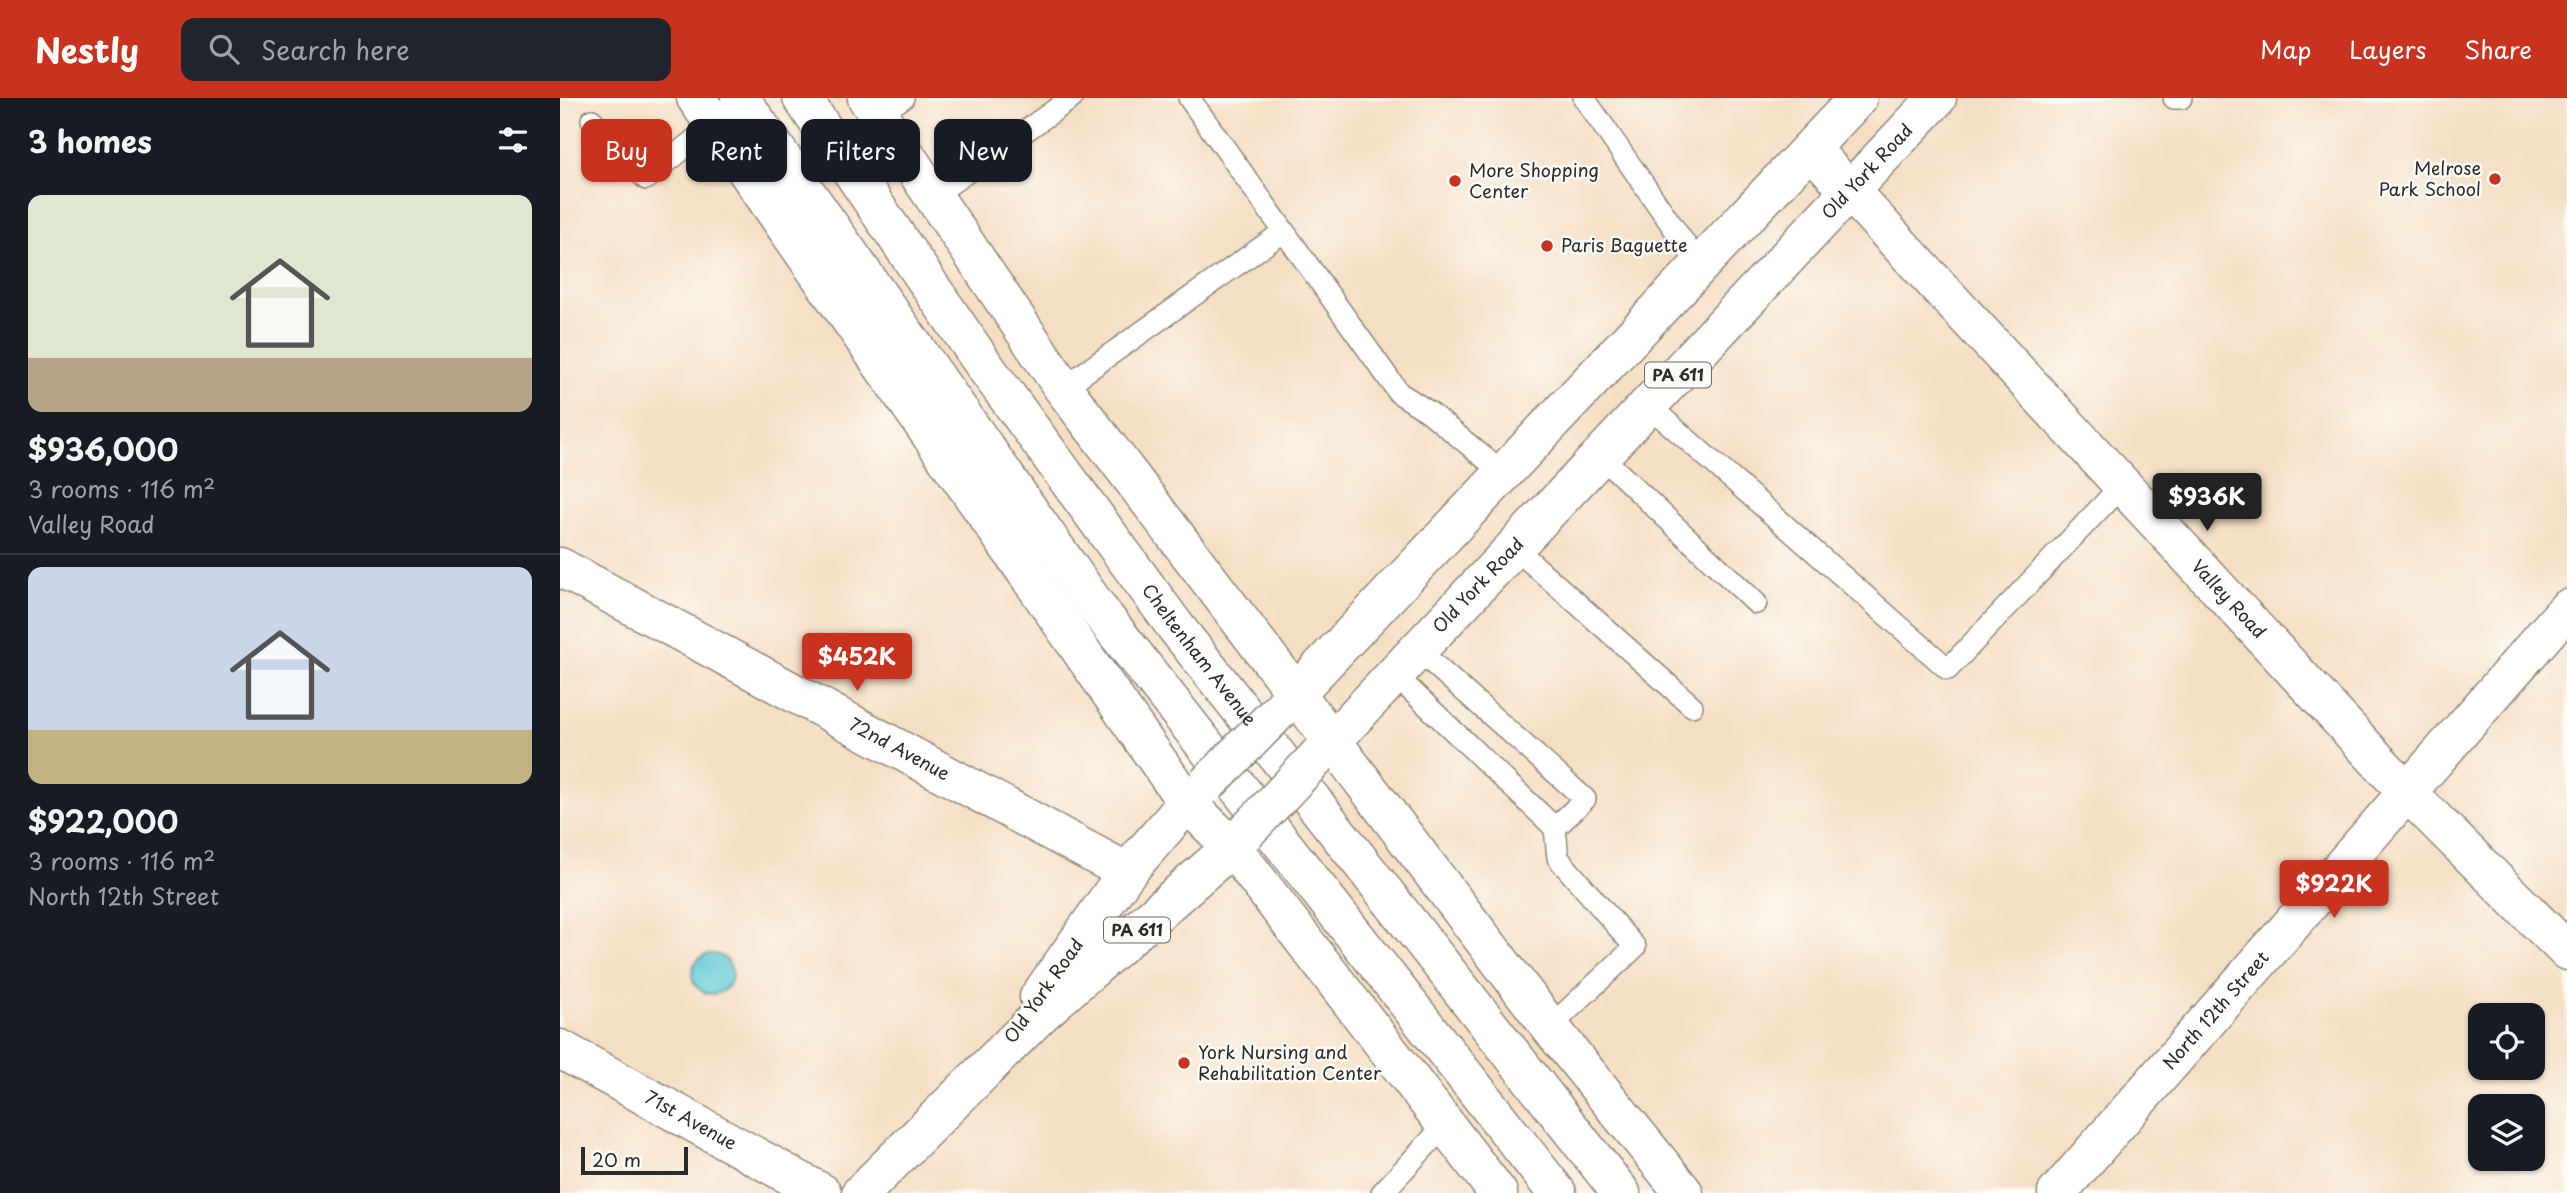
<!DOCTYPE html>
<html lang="en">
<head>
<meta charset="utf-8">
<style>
	body { margin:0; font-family:"Playpen Sans",sans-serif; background:#20242c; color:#f1f3f6; height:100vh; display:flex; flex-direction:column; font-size:26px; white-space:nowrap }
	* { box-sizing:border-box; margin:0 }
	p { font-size:23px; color:#9ea1a6 }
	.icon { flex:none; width:38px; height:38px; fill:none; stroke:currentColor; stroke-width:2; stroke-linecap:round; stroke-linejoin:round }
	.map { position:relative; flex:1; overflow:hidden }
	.details { display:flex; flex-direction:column; background:#171b24; width:560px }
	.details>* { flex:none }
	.top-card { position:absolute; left:21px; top:21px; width:665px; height:63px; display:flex; gap:14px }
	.fabs { position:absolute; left:1908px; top:905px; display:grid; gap:14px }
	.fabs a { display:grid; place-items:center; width:77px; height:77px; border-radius:14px; background:#171b24; box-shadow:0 2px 5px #0004; font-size:35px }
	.scale { position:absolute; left:21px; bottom:18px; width:107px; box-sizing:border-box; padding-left:7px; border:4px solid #2b2b2b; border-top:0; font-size:19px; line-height:24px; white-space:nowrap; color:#2b2b2b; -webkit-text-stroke:5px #fdfcf7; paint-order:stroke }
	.price { position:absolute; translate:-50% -60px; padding:0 16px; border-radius:7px; background:#c8321e; color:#fff; font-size:23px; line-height:46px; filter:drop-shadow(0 2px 4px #0008) }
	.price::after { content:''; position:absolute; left:50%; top:42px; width:21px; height:16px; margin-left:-10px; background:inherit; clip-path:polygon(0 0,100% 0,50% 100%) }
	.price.current { background:#222; color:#fff }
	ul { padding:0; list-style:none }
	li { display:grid; align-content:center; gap:14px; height:371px; padding:0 28px }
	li+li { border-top:2px solid #363941 }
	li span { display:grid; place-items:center; height:217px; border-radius:14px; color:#555 }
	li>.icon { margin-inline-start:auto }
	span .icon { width:126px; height:126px; fill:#fffc; stroke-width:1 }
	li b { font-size:30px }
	h2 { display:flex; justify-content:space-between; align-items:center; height:84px; padding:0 28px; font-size:30px }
	.tag { padding:0 24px; border-radius:14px; background:#171b24; box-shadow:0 2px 5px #0004; font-size:24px; line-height:63px }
	.tag.current { background:#c8321e; color:#fff }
	header { display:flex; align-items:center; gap:42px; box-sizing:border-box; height:98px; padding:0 35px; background:#c8321e; color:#fff }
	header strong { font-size:33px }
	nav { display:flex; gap:38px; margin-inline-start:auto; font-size:24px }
	.search { width:490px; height:63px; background:#20242c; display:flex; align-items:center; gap:18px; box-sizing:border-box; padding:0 24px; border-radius:14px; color:#9ea1a6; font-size:26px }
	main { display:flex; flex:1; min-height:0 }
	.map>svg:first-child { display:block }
	.water { fill:#5ec9d6; stroke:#447a80; stroke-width:2 }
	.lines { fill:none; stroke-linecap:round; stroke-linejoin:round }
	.service-casing { stroke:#908578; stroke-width:24 }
	.minor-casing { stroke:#908578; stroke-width:41 }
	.primary-casing { stroke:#908578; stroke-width:41 }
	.trunk-casing { stroke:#908578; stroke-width:41 }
	.service { stroke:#fff; stroke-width:21 }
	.minor { stroke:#fff; stroke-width:38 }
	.primary { stroke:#fff; stroke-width:38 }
	.trunk { stroke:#fff; stroke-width:38 }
	.trunk-bridge-casing { stroke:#908578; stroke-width:41; stroke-linecap:butt }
	.trunk-bridge { stroke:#fff; stroke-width:38 }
	.poi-dot { fill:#c8321e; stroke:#fdfcf7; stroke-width:2.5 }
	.labels { text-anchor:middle; stroke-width:5; stroke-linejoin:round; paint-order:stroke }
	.shield { fill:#fdfcf7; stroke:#6a6a68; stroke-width:2 }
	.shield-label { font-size:16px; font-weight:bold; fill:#2b2b2b }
	.poi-label { font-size:18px; fill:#2b2b2b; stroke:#fdfcf7; text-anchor:start }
	.street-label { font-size:18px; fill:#2b2b2b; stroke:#fdfcf7 }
</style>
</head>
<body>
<header>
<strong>Nestly</strong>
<div class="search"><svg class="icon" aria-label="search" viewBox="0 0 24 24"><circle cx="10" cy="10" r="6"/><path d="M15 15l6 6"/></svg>Search here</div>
<nav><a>Map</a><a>Layers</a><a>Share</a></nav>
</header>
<main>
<section class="details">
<h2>3 homes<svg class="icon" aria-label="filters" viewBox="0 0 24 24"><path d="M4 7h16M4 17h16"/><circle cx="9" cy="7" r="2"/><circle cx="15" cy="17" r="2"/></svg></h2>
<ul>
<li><span style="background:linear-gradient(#dfe7d0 75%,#b9a48a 0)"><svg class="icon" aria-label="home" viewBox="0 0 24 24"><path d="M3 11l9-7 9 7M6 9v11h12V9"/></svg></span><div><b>$936,000</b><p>3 rooms · 116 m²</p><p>Valley Road</p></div></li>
<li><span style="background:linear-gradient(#c9d6e8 75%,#c2b280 0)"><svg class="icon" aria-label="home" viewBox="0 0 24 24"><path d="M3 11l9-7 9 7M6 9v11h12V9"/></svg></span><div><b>$922,000</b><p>3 rooms · 116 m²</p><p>North 12th Street</p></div></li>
</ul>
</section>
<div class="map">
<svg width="2007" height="1095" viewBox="0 0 2007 1095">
	<rect width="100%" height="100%" fill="#fdfcf7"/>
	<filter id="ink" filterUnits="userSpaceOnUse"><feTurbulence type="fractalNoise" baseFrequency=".0143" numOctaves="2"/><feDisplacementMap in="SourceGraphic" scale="14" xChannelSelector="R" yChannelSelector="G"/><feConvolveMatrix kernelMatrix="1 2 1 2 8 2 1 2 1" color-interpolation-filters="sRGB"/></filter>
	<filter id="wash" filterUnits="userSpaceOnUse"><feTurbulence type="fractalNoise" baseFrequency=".00686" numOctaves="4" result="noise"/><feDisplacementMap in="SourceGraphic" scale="28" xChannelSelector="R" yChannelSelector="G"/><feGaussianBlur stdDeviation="1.57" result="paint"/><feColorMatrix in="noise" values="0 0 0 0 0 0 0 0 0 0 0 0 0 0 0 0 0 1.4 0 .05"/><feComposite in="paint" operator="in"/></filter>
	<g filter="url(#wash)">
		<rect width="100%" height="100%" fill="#f5dfc4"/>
		<path class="water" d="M132 876a20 20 0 1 1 40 0a20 20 0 1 1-40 0Z"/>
	</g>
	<g filter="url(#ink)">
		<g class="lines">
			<g class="service-casing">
				<path id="service" d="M629,0L839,295L869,314L944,376
					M1024,0L1140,168
					M1614,0H1621
					M318,16L343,0
					M32,22L86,81L154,26
					M373,98L512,0
					M503,290L723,134
					M1089,308L1388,571L1562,387
					M1041,358L1196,505
					M955,450L1132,608
					M858,552L1025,701L995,730
					M835,577L995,730L998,760L1075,849L990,929
					M822,1095L886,1026"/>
			</g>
			<g class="minor-casing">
				<g id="minor">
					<path id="s1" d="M1251,51L1846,693L2007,853"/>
					<path id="s2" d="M0,469L567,774"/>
					<path id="s3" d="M0,951L262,1095"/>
					<path id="s4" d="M1497,1095L2007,511"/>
				</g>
			</g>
			<g class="primary-casing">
				<path id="primary" d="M479,899L567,774L627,705
					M301,1095L482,915L672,749"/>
			</g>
			<g class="trunk-casing">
				<g id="trunk">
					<path d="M136,0L627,705L672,749L938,1095"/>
					<path d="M180,0L538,511L997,1095"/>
					<path id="s5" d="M242,0L424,267L615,528L1061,1095"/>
					<path d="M307,0L503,290L990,929L1124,1095"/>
					<path d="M720,612L1298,0"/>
					<path id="s6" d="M758,658L1377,0"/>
				</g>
			</g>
			<use href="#service" class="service"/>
			<use href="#minor" class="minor"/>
			<use href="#primary" class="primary"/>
			<use href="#trunk" class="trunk"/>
			<g class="trunk-bridge-casing">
				<path id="trunk-bridge" d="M647,686L720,612
					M686,734L758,658"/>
			</g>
			<use href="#trunk-bridge" class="trunk-bridge"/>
		</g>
	</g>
	<g class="poi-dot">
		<circle cx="1935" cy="81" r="7"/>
		<circle cx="895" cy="83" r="7"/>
		<circle cx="987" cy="148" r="7"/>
		<circle cx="624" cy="965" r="7"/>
	</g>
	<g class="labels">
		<g class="shield">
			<rect x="1085" y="264.5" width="66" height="25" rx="5"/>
			<rect x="544" y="819.5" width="66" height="25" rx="5"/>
		</g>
		<g class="shield-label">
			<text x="1118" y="283">PA 611</text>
			<text x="577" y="838">PA 611</text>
		</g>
		<g class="poi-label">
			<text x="1921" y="77" text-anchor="end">Melrose<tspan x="1921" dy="21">Park School</tspan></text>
			<text x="909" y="79">More Shopping<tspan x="909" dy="21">Center</tspan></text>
			<text x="1001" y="154">Paris Baguette</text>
			<text x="638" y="961">York Nursing and<tspan x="638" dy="21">Rehabilitation Center</tspan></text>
		</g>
		<g class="street-label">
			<text dy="6" stroke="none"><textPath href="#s6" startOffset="802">Old York Road</textPath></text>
			<text dy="6" stroke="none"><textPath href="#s6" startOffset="234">Old York Road</textPath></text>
			<text dy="6" stroke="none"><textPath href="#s1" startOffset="614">Valley Road</textPath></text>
			<text dy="6" stroke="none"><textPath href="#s5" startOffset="684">Cheltenham Avenue</textPath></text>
			<text dy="6" stroke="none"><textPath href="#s2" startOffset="385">72nd Avenue</textPath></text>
			<text transform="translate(484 893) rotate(-55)" y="6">Old York Road</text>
			<text dy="6" stroke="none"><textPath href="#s4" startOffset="242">North 12th Street</textPath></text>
			<text dy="6" stroke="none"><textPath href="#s3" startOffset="149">71st Avenue</textPath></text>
		</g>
	</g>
</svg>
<div class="fabs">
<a><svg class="icon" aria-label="locate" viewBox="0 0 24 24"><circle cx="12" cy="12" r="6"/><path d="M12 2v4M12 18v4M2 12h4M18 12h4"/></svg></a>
<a><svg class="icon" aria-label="layers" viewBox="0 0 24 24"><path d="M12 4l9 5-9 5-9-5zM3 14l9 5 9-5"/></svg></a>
</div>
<div class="scale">20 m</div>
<b class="price current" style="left:1647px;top:435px">$936K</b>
<b class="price" style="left:297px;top:595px">$452K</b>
<b class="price" style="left:1774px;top:822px">$922K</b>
<div class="top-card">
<a class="tag current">Buy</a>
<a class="tag">Rent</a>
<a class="tag">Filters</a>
<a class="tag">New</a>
</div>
</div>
</main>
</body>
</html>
